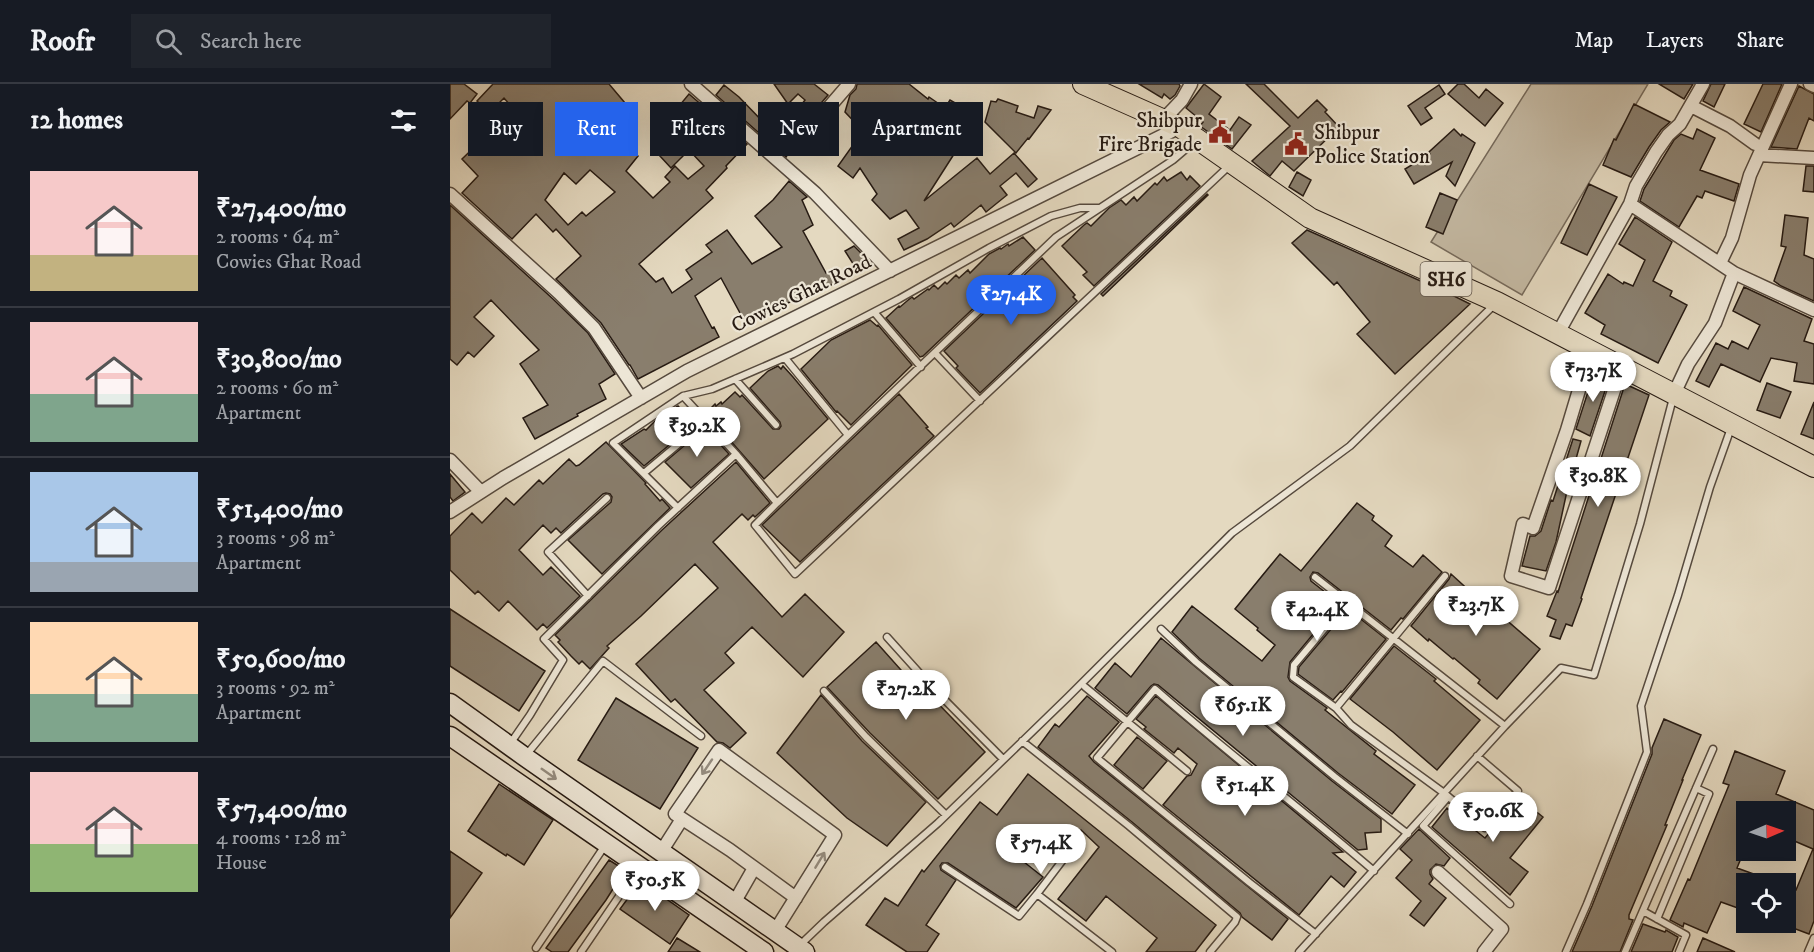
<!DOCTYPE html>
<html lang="en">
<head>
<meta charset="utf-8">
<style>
	body { margin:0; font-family:"IM FELL DW Pica",serif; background:#20242c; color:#f1f3f6; height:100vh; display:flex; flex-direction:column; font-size:22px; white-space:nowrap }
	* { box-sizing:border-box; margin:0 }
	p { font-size:20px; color:#9ea1a6 }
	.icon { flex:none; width:33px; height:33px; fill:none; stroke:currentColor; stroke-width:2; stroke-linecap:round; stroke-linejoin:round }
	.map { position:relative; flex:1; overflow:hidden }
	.side { display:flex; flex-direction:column; background:#171b24; width:450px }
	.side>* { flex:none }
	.guide { position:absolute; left:18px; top:18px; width:570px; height:54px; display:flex; gap:12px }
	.needle { width:39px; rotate:88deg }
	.fabs { position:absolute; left:1286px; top:717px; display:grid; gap:12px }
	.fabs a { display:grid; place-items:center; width:60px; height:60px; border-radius:0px; background:#171b24; box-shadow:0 6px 24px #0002; font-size:30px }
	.price { position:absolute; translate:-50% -51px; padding:0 14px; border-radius:21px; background:#fff; color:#222; font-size:20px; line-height:39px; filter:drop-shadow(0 2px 3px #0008) }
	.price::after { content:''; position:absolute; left:50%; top:36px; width:18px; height:14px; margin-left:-9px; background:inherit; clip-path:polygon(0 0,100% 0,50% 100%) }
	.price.on { background:#2563eb; color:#fff }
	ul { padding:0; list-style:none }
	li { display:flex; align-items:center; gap:18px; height:150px; padding:0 30px }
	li+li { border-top:2px solid #363941 }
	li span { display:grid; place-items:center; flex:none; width:168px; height:120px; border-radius:0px; color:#555 }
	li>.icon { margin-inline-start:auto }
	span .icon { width:72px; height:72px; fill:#fffc; stroke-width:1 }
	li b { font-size:26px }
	h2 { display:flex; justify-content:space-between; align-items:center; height:72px; padding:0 30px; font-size:26px }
	.chip { padding:0 21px; border-radius:0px; background:#171b24; box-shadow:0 6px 24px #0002; font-size:21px; line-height:54px }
	.chip.on { background:#2563eb; color:#fff }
	header { display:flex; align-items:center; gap:36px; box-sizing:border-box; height:84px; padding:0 30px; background:#171b24; border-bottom:2px solid #363941 }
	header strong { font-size:28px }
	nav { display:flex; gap:33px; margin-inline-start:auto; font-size:21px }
	.search { width:420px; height:54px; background:#20242c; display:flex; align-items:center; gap:15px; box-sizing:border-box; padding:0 21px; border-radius:0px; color:#9ea1a6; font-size:22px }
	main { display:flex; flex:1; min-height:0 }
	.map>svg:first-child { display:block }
	.green { fill:#c4b9a3; stroke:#766a5b; stroke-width:1.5 }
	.building { fill:#897e6d; stroke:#271b13; stroke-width:1.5; fill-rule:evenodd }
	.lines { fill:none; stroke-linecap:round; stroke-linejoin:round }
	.lane-casing { stroke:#564a3e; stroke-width:9 }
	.street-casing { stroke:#564a3e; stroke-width:15 }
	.secondary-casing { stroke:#271b13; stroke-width:21 }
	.primary-casing { stroke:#271b13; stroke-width:22 }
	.lane { stroke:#ede6d6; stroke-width:6 }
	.street { stroke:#ede6d6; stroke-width:12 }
	.secondary { stroke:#ede6d6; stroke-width:18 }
	.primary { stroke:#e4d9c0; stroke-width:20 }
	.oneway { stroke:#948b7e }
	.labels { text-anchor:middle; stroke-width:4.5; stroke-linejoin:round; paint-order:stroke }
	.shield { fill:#ede6d6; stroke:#62584e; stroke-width:1.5 }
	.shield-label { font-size:20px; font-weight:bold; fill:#271b13 }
	.poi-label { font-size:21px; fill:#271b13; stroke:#ede6d6; text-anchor:end }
	.street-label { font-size:21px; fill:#271b13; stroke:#ede6d6 }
</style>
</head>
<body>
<header>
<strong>Roofr</strong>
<div class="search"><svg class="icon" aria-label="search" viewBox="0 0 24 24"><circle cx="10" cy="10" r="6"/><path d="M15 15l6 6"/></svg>Search here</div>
<nav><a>Map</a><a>Layers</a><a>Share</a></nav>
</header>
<main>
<section class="side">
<h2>12 homes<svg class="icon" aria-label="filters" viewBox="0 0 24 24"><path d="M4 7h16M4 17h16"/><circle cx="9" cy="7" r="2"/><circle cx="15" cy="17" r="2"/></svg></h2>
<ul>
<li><span style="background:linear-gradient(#f6c9c9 70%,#c2b280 0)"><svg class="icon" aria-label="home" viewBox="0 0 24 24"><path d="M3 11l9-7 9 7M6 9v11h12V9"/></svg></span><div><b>₹27,400/mo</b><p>2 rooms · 64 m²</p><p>Cowies Ghat Road</p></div></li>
<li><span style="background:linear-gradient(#f6c9c9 60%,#7fa58c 0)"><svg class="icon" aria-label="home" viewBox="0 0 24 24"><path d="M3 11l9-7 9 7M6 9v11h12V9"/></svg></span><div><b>₹30,800/mo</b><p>2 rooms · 60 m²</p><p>Apartment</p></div></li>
<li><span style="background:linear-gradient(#a9c7e8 75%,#9aa5b1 0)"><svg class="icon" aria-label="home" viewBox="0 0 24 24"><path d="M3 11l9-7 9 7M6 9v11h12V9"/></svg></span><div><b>₹51,400/mo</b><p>3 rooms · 98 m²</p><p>Apartment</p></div></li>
<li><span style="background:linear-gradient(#ffd9b3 60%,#7fa58c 0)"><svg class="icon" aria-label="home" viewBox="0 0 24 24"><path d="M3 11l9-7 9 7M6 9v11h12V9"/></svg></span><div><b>₹50,600/mo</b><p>3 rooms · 92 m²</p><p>Apartment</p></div></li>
<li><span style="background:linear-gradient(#f6c9c9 60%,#8fb573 0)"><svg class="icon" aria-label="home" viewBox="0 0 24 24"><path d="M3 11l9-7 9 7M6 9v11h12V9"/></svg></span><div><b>₹57,400/mo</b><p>4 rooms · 128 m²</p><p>House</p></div></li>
</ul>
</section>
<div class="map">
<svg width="1364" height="868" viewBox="0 0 1364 868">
	<rect width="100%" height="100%" fill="#e4d9c0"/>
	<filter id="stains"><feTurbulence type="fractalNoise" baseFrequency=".00333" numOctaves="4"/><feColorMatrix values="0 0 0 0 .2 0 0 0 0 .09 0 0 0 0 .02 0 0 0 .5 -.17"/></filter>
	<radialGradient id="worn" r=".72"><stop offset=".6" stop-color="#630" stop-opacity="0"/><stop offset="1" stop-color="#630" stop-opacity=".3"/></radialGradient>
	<path class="green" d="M1081,0H1198L1072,211L981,158Z"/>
	<path class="building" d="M0,0H14L27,10L20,19L17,17L0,35Z
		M43,0H159L175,19L152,39L188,72L176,87L203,114L220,98L215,93L225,82L238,95L254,82L239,66L221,84L210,72L221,62L203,46L223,25L225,27L239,10L297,60L276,82L277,84L256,106L263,114L189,180L206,198L213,194L222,209L242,195L236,186L262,168L256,161L277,146L302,180L332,163L305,132L323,116L339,97L357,113L352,116L363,141L353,147L376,189L382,186L388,198L342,217L296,240L271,194L245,212L262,244L264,243L269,253L188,295L180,281H179L151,239L106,195L131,172L106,145L103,148L86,130L62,155L12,109L28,92L12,75L43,45L49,51L69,31L54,14L43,25L38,20L34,24L27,17ZM140,86L165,108L136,132L132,128L118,141L95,116L114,89L126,100Z
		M324,0H364L378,11L341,54L340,58L342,64L336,73L322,60L355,16L348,10L338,20Z
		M407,0H459L478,15L479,13L495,24L500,16L530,33L516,57L513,56L474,117L527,74L540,90L564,69L587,95L578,103L566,89L550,102L557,111L536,128L531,121L504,143L501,139L477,155L454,166L448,155L469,144L456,126L440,135L422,116L427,110L410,84L403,94L388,82L413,47L395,28L400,11L406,5Z
		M689,0H729L730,2L725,11L720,15L714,10L712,14Z
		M754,0L771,13L759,30L780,46L789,33L801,41L782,65L750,42L753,38L736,24Z
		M796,0H814L848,34L867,16L877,26L875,28L889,43L844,87L832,77L820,92L802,77L840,42Z
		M1008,0H1014L1029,14L1036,5L1053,19L1035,42L998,10Z
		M1209,0H1243L1234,15Z
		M1261,0H1275L1264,23L1253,17Z
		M1313,0H1332L1311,48L1294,40Z
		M274,1L289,13L316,41L309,49L266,11Z
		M989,1L995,10L975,24L982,34L971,41L958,22Z
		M1349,2L1364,10V37L1359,34L1347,65L1321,63Z
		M548,15L568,22L566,28L584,34L588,22L601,26L579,55L578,54L566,69L535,38L541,17L546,18Z
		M1184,20L1220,38L1211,46L1199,63L1181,93L1153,81L1164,55L1166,56Z
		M1004,45L1011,52L1012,50L1025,59L1005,102L996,92L1002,78L964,100L955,85L980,70L979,68Z
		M1247,45L1265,54L1250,86L1289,100L1284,117L1255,107L1252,114L1247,112L1229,143L1190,117L1194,105L1224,56L1231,50L1243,55Z
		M1356,82H1364V108L1353,107Z
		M731,88L737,96L740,92L750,102L644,202L633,191L637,188L612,162L634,141L637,139L641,142L659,124L671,116L676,121L684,113L687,117L705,99L707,101L714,93L717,97Z
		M847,88L861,96L853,112L839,103Z
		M1139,100L1167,113L1137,171L1111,159Z
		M990,109L1007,116L993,150L976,143Z
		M757,110L758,111L653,212L651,210Z
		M0,121L103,215L138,249L165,290L149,300L156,315L127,330L128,332L85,355L73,334L98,321L70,280L89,266L41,216L24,233L44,252L24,273L18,268L7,281L0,275Z
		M1335,131L1358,134L1354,171L1364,175V217L1331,202L1324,197L1336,163L1331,162Z
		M1185,133L1222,158L1203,197L1222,207L1220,212L1237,221L1208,279L1151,250L1155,241L1135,229L1158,190L1173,200L1174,198L1183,202L1195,176L1169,160Z
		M857,146L1004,212L1020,220L945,290L907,250L920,238L887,198L884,201L842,159Z
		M573,153L585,166L473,272L470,273L436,234L449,222L450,223L457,217L462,213L464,215L478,205L479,206L484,201L488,205L495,198L497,200L506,191L509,194L518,186L520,189L539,170L550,164L551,165L558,160L559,162Z
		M404,162L420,178L407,186L395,167Z
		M592,174L625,211L623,213L627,217L530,309L506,284L508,282L494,267Z
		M1294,203L1362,235L1354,257L1364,260V300L1344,297L1347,279L1321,274L1310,298L1271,280L1259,303L1246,297L1266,259L1278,265L1282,257L1298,265L1310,241L1283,227Z
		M420,236L427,242L428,241L462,281L401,341L387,327L386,328L351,285L381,256Z
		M328,282L331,285L333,282L343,293L378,335L314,395L256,329L265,320L266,322L271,318L272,320L285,308L290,313L292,311L323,345H329L331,342L330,338L300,304L318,287Z
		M1144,289L1159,292V295L1140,352L1126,345Z
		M1317,299L1341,308L1330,334L1307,326Z
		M1175,300L1199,311L1131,514L1132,515L1122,542L1116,540L1110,555L1100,552L1106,536L1097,532L1107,507L1108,508Z
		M449,310L478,343L476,344L484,352L350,478L312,441Z
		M1364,318V355L1351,350Z
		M228,322L244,339L248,337L194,382L171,360L194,345L196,346L206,336Z
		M255,344L279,370L241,404L215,378Z
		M1123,355L1131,357L1117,407L1106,458L1096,487L1072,482L1080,452H1085L1091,447L1101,416L1103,417Z
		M156,358L196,399L195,400L210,417L212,415L220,424L152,490L118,456L161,418L162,413L160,410L156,409L153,410L111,449L106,444L101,449L93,441L69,466L93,491L101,483L130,512L97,544L93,540L87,546L58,517L49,527L28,507L25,510L0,486V452L22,429L32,439L56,414L64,421L89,396L93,400L119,375L126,382L129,381Z
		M286,378L320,419L305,433L303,431L298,436L292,430L263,458L332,533L355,510L394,548L353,593L302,543L275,569L284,579L254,606L296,649L280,664L273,659L267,658L225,615L221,618L186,580L268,504L245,480L191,532L157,562L159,564L140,585L132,577L129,580L121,572L108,558L110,556L105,551L212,446Z
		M0,390L15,408L3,417L0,413Z
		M907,419L924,432L922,436L942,452L935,462L963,483L973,471L992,488L953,535L951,534L941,546L868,489L863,488L860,493L861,497L889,519L840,578L838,593L840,597L877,624L875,626L926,667L924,670L965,701L942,730L888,689L749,574L722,548L742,522L812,577L825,561L807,546L808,544L785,525L830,470L851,487Z
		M1001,490L1023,510L1024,508L1090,565L1047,615L1028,599L1030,596L1004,574L1003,575L979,555L978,557L961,542L999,495Z
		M0,525L95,587L69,627L0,582Z
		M898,525L936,555L892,608L891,607L883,616L848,590L849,583Z
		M711,554L882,697L931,735V748L915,749L917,765L908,766L708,601L704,600L701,602L677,630L645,604L665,579L681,593Z
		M426,558L467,604L470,601L535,668L488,715L420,649L377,603Z
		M944,562L986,595L984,597L1030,636L987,686L943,648L900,615Z
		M371,611L412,657L476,718L437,762L397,734L327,669Z
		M637,612L669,638L639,672L644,678L838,835L822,856L792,833L790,829L682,738L588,663L605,640L609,643Z
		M706,612L893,768L883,769L906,788L894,803L881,792L849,831L713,721L737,692L741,691L747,680L728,664L724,669L694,645L696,643L686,635Z
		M166,614L248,664L210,725L128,676Z
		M1214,635L1251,651L1232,696H1233L1215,741H1217L1179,831V835L1183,836L1170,868H1122L1142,822L1202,670V664Z
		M687,653L717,677L693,705L664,681Z
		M1285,667L1335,687L1326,710L1364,726V837L1359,850L1335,841V801L1346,806L1363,765L1335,753V728H1296V762L1287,784L1326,798V800H1296V827L1271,818L1257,849L1234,839L1233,843L1220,836L1238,795L1240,796L1279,701L1273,699Z
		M578,690L766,841L745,868H696L707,854L656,812L636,837L608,815L649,763L631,746L624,753L610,771L578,751L564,770L593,793L566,824L498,779H492L490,782L491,786L506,796L476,841L489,850L477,868H457L416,841L435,814L448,822L472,786L474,788L530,718L547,731Z
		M49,700L103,736L74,781L57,770L56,772L18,747Z
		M1069,714L1093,733L1060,774L1078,788L1060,811L982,743L997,724L1035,754Z
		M969,745L1000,774L994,782L986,780L980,786V790L983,795L979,800L996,814L974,842L960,831L971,817L946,794L962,776L950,765Z
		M0,767L32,789L0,834Z
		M159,776L175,786L156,816L118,868H102L96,864Z
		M190,798L195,800L239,831L220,860L170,825Z
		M1193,840L1215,848L1216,846L1228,853L1222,868H1181Z
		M227,854L250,868H218Z
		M1253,854L1285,868H1247Z"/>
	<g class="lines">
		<g class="lane-casing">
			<path id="lane" d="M424,228L471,283
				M485,269L530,317
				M335,274L398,351
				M285,295L326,341
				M233,312L286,370L327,419L305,441L345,490L779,82
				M194,389L256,337
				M327,419L606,153L723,76L744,58
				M228,424L163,359L233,312L262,305L343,270L449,215L539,164L601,132L630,124H650
				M865,493L1055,642
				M138,512L98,468L157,414
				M897,518L844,581L843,593L886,624L901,641L994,709L1035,744L1068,707L1027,672
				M711,545L746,578L885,693L958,750
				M437,553L482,603L553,675
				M635,603L737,687
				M374,607L416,653L496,731
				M886,624L995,492
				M572,657L679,742L787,833L785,838L760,868
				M60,660L80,631L113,576L94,555L208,442L286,370
				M77,670L153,577L251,652
				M998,713L973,742L1060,820
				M628,756L587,810L662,868
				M495,783L569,832L587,810
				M1193,827L1236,851L1229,868
				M1207,835L1259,710L1246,704
				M866,850L800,799L647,674L705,605C776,668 852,725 924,787
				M350,861L374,838L488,739L618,613L782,449L900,362L1045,220
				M86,864L156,760
				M131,868L189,783
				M849,868L1055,642L1111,584L1144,591L1190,440L1223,314
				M1116,868L1137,820L1197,668L1191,622L1228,511L1260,403L1281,344
				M1175,868L1263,665
				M1358,868L1364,854"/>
		</g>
		<g class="street-casing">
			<path id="street" d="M241,0L365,109L440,187
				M1360,0L1364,2
				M1241,22L1280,42L1305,60
				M714,35L732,16L741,0
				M348,59L399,0
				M1309,71L1364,74
				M0,110L109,209L144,244L191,314
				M1180,120L1284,189L1364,226
				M1270,179L1282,154L1300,91L1341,0
				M1108,249L1180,120L1186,102L1206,68L1218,51L1230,40L1253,0
				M1141,266L1117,346L1083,444L1073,440L1061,492L1099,504L1172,282
				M1224,310L1238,280L1265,239L1284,189
				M0,376L31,408
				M0,428L53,394L237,287L730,43
				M211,768L232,735
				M988,788L1052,845L1034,868
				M284,819L304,784
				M325,847L385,751L269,666L225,730L280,766L346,814"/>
		</g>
		<g class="secondary-casing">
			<path id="secondary" d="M0,619L75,673L355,868
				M0,652L314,868"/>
		</g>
		<g class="primary-casing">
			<path id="primary" d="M633,0L730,43L860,134L1047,218L1364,383"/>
		</g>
		<use href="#lane" class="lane"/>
		<use href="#street" class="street"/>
		<use href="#secondary" class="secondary"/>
		<use href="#primary" class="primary"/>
	</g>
	<defs><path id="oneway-shaft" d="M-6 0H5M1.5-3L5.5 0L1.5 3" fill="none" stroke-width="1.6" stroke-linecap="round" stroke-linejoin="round" transform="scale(1.5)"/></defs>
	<g class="oneway">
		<use href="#oneway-shaft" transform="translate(257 683) rotate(124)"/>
		<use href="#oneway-shaft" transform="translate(99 690) rotate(35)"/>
		<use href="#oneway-shaft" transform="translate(370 776) rotate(-59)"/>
	</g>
	<defs>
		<g id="civic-bare" transform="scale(1.8)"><path d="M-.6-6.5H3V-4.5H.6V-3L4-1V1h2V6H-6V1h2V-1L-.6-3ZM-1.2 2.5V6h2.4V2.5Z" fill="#8f2418" stroke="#ede6d6" stroke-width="2.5" paint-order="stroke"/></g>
	</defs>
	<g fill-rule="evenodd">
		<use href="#civic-bare" x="770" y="48"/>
		<use href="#civic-bare" x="846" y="60"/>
	</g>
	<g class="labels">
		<rect class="shield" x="970.5" y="178" width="51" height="34" rx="4.5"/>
		<g class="shield-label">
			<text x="996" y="202">SH6</text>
		</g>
		<g class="poi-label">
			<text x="752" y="43">Shibpur<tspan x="752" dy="24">Fire Brigade</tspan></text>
			<text x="864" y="55" text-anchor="start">Shibpur<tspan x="864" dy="24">Police Station</tspan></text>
		</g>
		<g class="street-label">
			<text transform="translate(351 209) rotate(-26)" y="7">Cowies Ghat Road</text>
		</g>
	</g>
	<rect width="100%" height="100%" filter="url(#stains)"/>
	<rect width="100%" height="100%" fill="url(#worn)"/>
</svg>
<div class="fabs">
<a><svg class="needle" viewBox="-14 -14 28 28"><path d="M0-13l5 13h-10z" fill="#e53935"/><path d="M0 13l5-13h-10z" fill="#9ea1a6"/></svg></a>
<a><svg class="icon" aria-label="locate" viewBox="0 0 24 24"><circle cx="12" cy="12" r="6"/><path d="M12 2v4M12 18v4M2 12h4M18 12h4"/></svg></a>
</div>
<b class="price on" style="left:561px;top:242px">₹27.4K</b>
<b class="price" style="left:1143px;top:319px">₹73.7K</b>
<b class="price" style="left:247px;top:374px">₹39.2K</b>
<b class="price" style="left:1148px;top:424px">₹30.8K</b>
<b class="price" style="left:1026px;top:553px">₹23.7K</b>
<b class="price" style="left:867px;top:558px">₹42.4K</b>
<b class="price" style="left:456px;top:637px">₹27.2K</b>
<b class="price" style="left:793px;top:653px">₹65.1K</b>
<b class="price" style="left:795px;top:733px">₹51.4K</b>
<b class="price" style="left:1043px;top:759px">₹50.6K</b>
<b class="price" style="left:591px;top:791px">₹57.4K</b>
<b class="price" style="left:205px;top:828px">₹50.5K</b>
<div class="guide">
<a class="chip">Buy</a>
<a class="chip on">Rent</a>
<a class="chip">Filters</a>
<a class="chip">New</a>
<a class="chip">Apartment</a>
</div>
</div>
</main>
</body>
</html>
